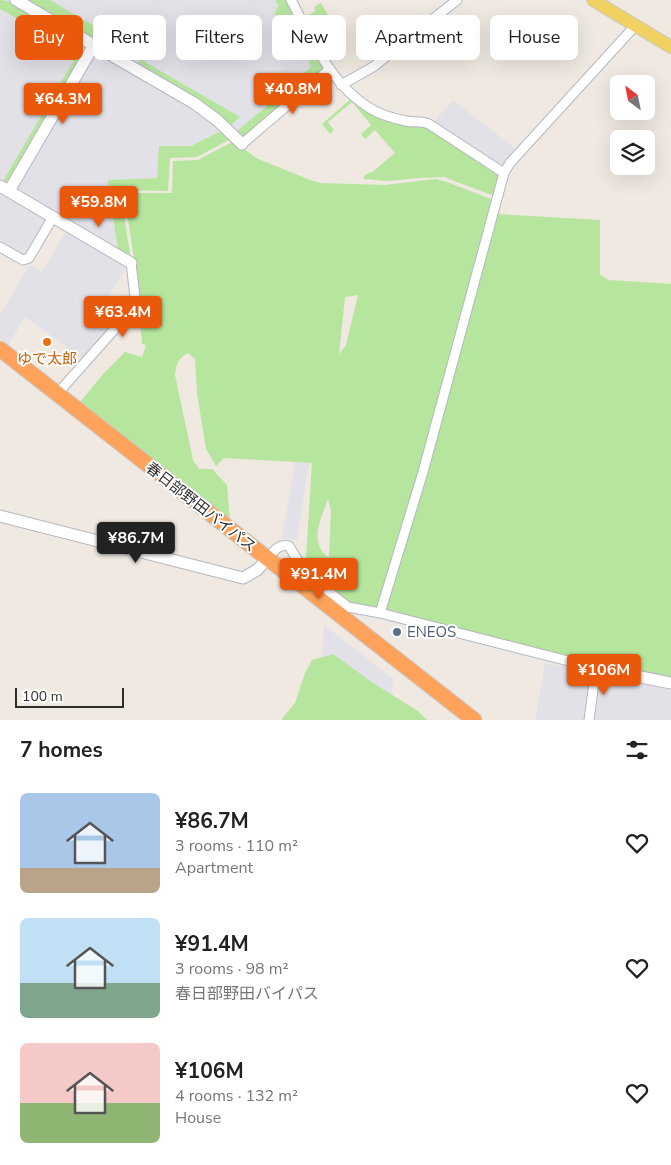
<!DOCTYPE html>
<html lang="en">
<head>
<meta charset="utf-8">
<style>
	body { margin:0; font-family:"Nunito Sans","Noto Sans JP",sans-serif; background:#f6f6f6; color:#222; height:100vh; display:flex; flex-direction:column; font-size:19px; white-space:nowrap }
	* { box-sizing:border-box; margin:0 }
	p { font-size:16px; color:#767676 }
	.icon { flex:none; width:28px; height:28px; fill:none; stroke:currentColor; stroke-width:2; stroke-linecap:round; stroke-linejoin:round }
	.map { position:relative; height:720px; overflow:hidden }
	.drawer { display:flex; flex-direction:column; background:#fff; flex:1 }
	.drawer>* { flex:none }
	.banner { position:absolute; left:15px; top:15px; width:641px; height:45px; display:flex; gap:10px }
	.needle { width:32px; rotate:328deg }
	.buttons { position:absolute; left:610px; top:75px; display:grid; gap:10px }
	.buttons a { display:grid; place-items:center; width:45px; height:45px; border-radius:8px; background:#fff; box-shadow:0 5px 20px #0002; font-size:25px }
	.scale { position:absolute; left:15px; bottom:12px; width:109px; box-sizing:border-box; padding-left:5px; border:2px solid #2e2e2e; border-top:0; font-size:14px; line-height:18px; white-space:nowrap; color:#2e2e2e; -webkit-text-stroke:4px #fff; paint-order:stroke }
	.price { position:absolute; translate:-50% -42px; padding:0 11px; border-radius:5px; background:#ea580c; color:#fff; font-size:16px; line-height:32px; filter:drop-shadow(0 1px 2px #0008) }
	.price::after { content:''; position:absolute; left:50%; top:30px; width:15px; height:11px; margin-left:-8px; background:inherit; clip-path:polygon(0 0,100% 0,50% 100%) }
	.price.on { background:#222; color:#fff }
	ul { padding:0; list-style:none }
	li { display:flex; align-items:center; gap:15px; height:125px; padding:0 20px }
	li span { display:grid; place-items:center; flex:none; width:140px; height:100px; border-radius:8px; color:#555 }
	li>.icon { margin-inline-start:auto }
	span .icon { width:60px; height:60px; fill:#fffc; stroke-width:1 }
	li b { font-size:21px }
	h2 { display:flex; justify-content:space-between; align-items:center; height:60px; padding:0 20px; font-size:21px }
	.tag { padding:0 18px; border-radius:8px; background:#fff; box-shadow:0 5px 20px #0002; font-size:18px; line-height:45px }
	.tag.on { background:#ea580c; color:#fff }
	.map>svg:first-child { display:block }
	.industrial { fill:#e3e1e8 }
	.green { fill:#b6e59e; fill-rule:evenodd }
	.lines { fill:none; stroke-linecap:round; stroke-linejoin:round }
	.street-casing { stroke:#b4b7c1; stroke-width:11 }
	.secondary-casing { stroke:#b4b7c1; stroke-width:13 }
	.primary-casing { stroke:#c9c9c9; stroke-width:14 }
	.highway-casing { stroke:#c9c9c9; stroke-width:17 }
	.street { stroke:#fff; stroke-width:9 }
	.secondary { stroke:#fff; stroke-width:11 }
	.primary { stroke:#f2d163; stroke-width:12 }
	.highway { stroke:#ffa35c; stroke-width:15 }
	.food-dot { fill:#e8710a; stroke:#fff; stroke-width:2 }
	.service-dot { fill:#5c6f8a; stroke:#fff; stroke-width:2 }
	.labels { text-anchor:middle; stroke-width:4; stroke-linejoin:round; paint-order:stroke }
	.food-label { font-size:15px; fill:#c56008; stroke:#fff }
	.street-label { font-size:15px; fill:#2e2e2e; stroke:#fff }
	.service-label { font-size:15px; fill:#4e5e75; stroke:#fff; text-anchor:start }
</style>
</head>
<body>
<div class="map">
<svg width="671" height="720" viewBox="0 0 671 720">
	<rect width="100%" height="100%" fill="#efe9e1"/>
	<path class="industrial" d="M0,0H8L83,43L5,182L0,180Z
		M26,0H287L324,67L245,137Z
		M99,53L179,99L223,130L191,146H159L157,178L108,180L118,251L19,192L18,185L92,55Z
		M453,100L517,150L502,170L432,124Z
		M0,191L47,218L25,257L0,243Z
		M67,230L127,266L109,296L128,308L83,359L25,317L8,345L0,338V315L29,265L42,272Z
		M295,462L309,463L297,540L282,538Z
		M324,625L393,679L389,720H320Z
		M545,663L590,672L592,676L586,720H535Z
		M602,675L671,687V720H592L598,678Z"/>
	<path class="green" d="M0,0L12,2L83,43L86,51L12,180L5,182L3,181L78,53L0,9Z
		M26,0H50L126,45L120,55Z
		M276,0H287L324,67L323,71L245,137H242L237,132L238,130L266,107L268,103L269,104L281,84L288,87L290,83L292,84L311,67L309,62L310,59C302,55 300,45 292,40L291,42L287,40L290,35L289,34L290,31L284,28L287,22L274,14L279,5L275,2Z
		M321,3L336,29L334,32L317,41L305,17H309L310,14L316,11L314,7Z
		M140,59L240,117L230,126L137,65Z
		M353,97L373,112L419,123L501,173L494,196L444,177L419,178L387,181L364,179V176L370,172L371,173L395,153L375,130L365,139L361,134L371,125L352,102L328,122L334,130L330,134L322,124Z
		M223,130L229,136V140L197,157L170,158L168,191L120,190L130,254L127,255L118,251L108,180L157,178L159,146H191Z
		M234,141L256,158L310,180L321,183L385,185L436,179L447,182L491,199L494,201L497,214L600,220V275L609,280L671,284V678L594,663L349,603L328,587V582L313,571L306,556L312,463L224,458L216,466L206,449L197,393L195,359L188,353C178,358 176,365 175,375L193,460L199,469H212L227,485L230,521L80,402L104,373L125,352L142,357L146,345L142,344L135,265L124,193H172L173,161L198,160ZM358,295L346,345L339,354L345,297ZM328,499L331,510L329,558C308,544 321,518 328,499Z
		M333,654L373,683L418,711L427,720H281L295,703L305,673L312,660Z"/>
	<g class="lines">
		<g class="street-casing">
			<path id="street" d="M291,0C312,40 332,87 373,110C382,115 396,119 406,121C415,123 420,120 429,124L504,173
				M341,85L373,67L457,0
				M242,144L330,69
				M0,247L23,260L29,258L53,217
				M57,394L136,305L131,263
				M268,558C273,552 279,543 289,546L305,573L348,607L380,613L596,668L589,720
				M380,613L423,472L504,173L510,163L635,26"/>
		</g>
		<g class="secondary-casing">
			<path id="secondary" d="M16,0L194,103L217,120L242,144
				M0,186L131,263
				M9,191L94,45
				M0,516L243,578L257,570L268,558
				M596,668L671,683"/>
		</g>
		<g class="primary-casing">
			<path id="primary" d="M593,0L671,47"/>
		</g>
		<g class="highway-casing">
			<path id="highway" d="M0,349L474,720"/>
		</g>
		<use href="#street" class="street"/>
		<use href="#secondary" class="secondary"/>
		<use href="#primary" class="primary"/>
		<use href="#highway" class="highway"/>
	</g>
	<circle class="food-dot" cx="47" cy="342" r="5"/>
	<circle class="service-dot" cx="397" cy="632" r="5"/>
	<g class="labels">
		<g class="food-label">
			<text x="47" y="364">ゆで太郎</text>
		</g>
		<g class="street-label">
			<text transform="translate(201 507) rotate(38)" y="5">春日部野田バイパス</text>
		</g>
		<g class="service-label">
			<text x="407" y="637">ENEOS</text>
		</g>
	</g>
</svg>
<div class="buttons">
<a><svg class="needle" viewBox="-14 -14 28 28"><path d="M0-13l5 13h-10z" fill="#e53935"/><path d="M0 13l5-13h-10z" fill="#767676"/></svg></a>
<a><svg class="icon" aria-label="layers" viewBox="0 0 24 24"><path d="M12 4l9 5-9 5-9-5zM3 14l9 5 9-5"/></svg></a>
</div>
<div class="scale">100 m</div>
<b class="price" style="left:293px;top:115px">¥40.8M</b>
<b class="price" style="left:63px;top:125px">¥64.3M</b>
<b class="price" style="left:99px;top:228px">¥59.8M</b>
<b class="price" style="left:123px;top:338px">¥63.4M</b>
<b class="price on" style="left:136px;top:564px">¥86.7M</b>
<b class="price" style="left:319px;top:600px">¥91.4M</b>
<b class="price" style="left:604px;top:696px">¥106M</b>
<div class="banner">
<a class="tag on">Buy</a>
<a class="tag">Rent</a>
<a class="tag">Filters</a>
<a class="tag">New</a>
<a class="tag">Apartment</a>
<a class="tag">House</a>
</div>
</div>
<section class="drawer">
<h2>7 homes<svg class="icon" aria-label="filters" viewBox="0 0 24 24"><path d="M4 7h16M4 17h16"/><circle cx="9" cy="7" r="2"/><circle cx="15" cy="17" r="2"/></svg></h2>
<ul>
<li><span style="background:linear-gradient(#a9c7e8 75%,#b9a48a 0)"><svg class="icon" aria-label="home" viewBox="0 0 24 24"><path d="M3 11l9-7 9 7M6 9v11h12V9"/></svg></span><div><b>¥86.7M</b><p>3 rooms · 110 m²</p><p>Apartment</p></div><svg class="icon" aria-label="heart" viewBox="0 0 24 24"><path d="M12 20l-8-8c-3-5 5-10 8-4 3-6 11-1 8 4z"/></svg></li>
<li><span style="background:linear-gradient(#bfe0f5 65%,#7fa58c 0)"><svg class="icon" aria-label="home" viewBox="0 0 24 24"><path d="M3 11l9-7 9 7M6 9v11h12V9"/></svg></span><div><b>¥91.4M</b><p>3 rooms · 98 m²</p><p>春日部野田バイパス</p></div><svg class="icon" aria-label="heart" viewBox="0 0 24 24"><path d="M12 20l-8-8c-3-5 5-10 8-4 3-6 11-1 8 4z"/></svg></li>
<li><span style="background:linear-gradient(#f6c9c9 60%,#8fb573 0)"><svg class="icon" aria-label="home" viewBox="0 0 24 24"><path d="M3 11l9-7 9 7M6 9v11h12V9"/></svg></span><div><b>¥106M</b><p>4 rooms · 132 m²</p><p>House</p></div><svg class="icon" aria-label="heart" viewBox="0 0 24 24"><path d="M12 20l-8-8c-3-5 5-10 8-4 3-6 11-1 8 4z"/></svg></li>
</ul>
</section>
</body>
</html>
